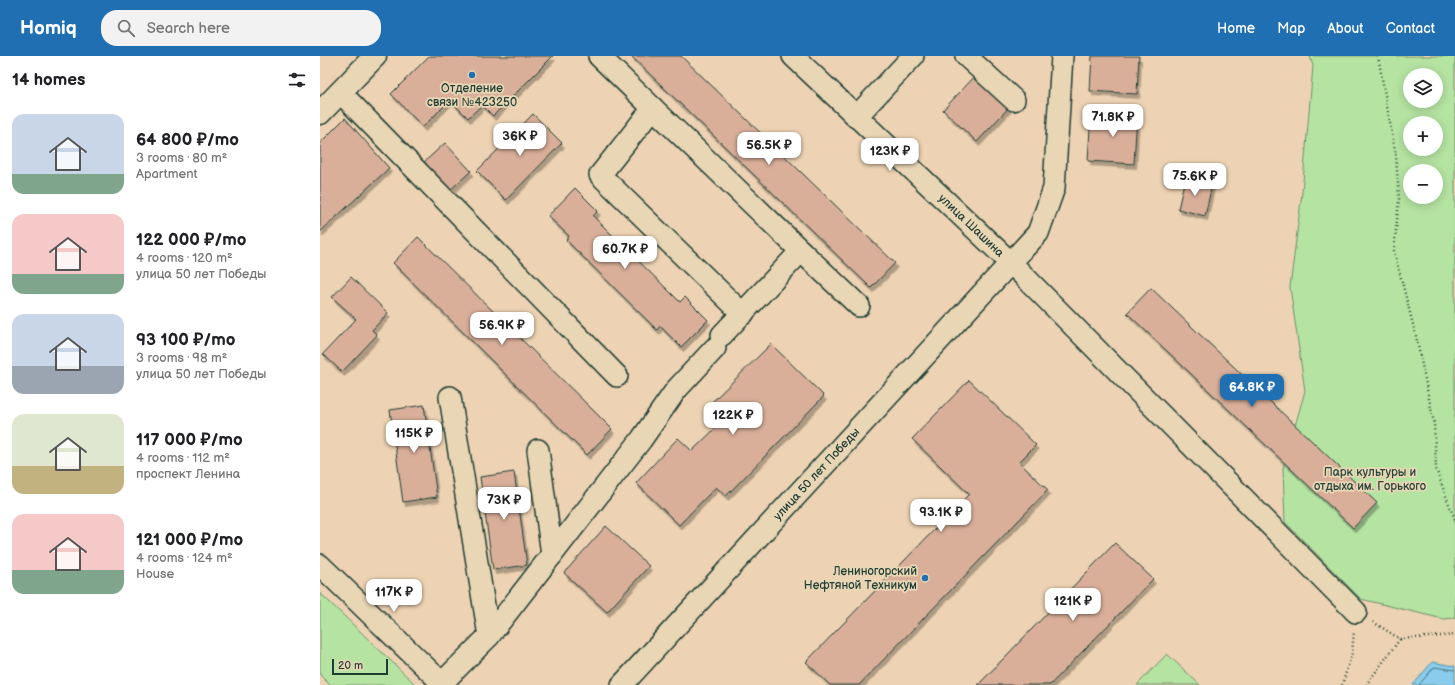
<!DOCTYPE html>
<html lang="en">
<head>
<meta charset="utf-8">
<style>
	body { margin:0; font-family:"Balsamiq Sans",sans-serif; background:#f2f2f2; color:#202124; height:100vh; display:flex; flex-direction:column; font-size:15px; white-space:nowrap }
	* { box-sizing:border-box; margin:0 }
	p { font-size:13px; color:#757577 }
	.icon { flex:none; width:22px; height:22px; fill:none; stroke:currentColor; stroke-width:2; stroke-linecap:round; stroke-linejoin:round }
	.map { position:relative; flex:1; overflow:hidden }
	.panel { display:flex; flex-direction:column; background:#fff; width:320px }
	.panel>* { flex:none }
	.controls { position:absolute; left:1083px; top:12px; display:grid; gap:8px }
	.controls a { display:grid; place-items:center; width:40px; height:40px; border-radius:50%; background:#fff; box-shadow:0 2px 10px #0003; font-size:20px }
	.scale { position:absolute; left:12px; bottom:10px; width:56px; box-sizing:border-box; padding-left:4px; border:2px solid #1f3d34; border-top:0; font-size:11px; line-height:14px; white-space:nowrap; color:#1f3d34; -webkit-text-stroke:3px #e9d6b4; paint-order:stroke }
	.price { position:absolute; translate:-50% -34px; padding:0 9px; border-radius:8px; background:#fff; color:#222; font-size:13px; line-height:26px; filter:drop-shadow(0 1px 2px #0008) }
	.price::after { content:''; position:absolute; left:50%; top:24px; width:12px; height:9px; margin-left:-6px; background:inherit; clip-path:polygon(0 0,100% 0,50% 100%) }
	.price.on { background:#1f6fb2; color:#fff }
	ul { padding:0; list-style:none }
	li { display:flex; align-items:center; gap:12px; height:100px; padding:0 12px }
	li span { display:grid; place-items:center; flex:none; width:112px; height:80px; border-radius:12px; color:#555 }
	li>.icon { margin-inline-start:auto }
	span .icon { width:48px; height:48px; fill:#fffc; stroke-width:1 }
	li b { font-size:17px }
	h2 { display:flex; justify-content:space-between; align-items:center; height:48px; padding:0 12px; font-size:17px }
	header { display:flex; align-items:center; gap:24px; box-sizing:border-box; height:56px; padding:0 20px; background:#1f6fb2; color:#fff }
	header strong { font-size:19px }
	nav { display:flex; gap:22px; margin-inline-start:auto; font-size:14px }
	.search { width:280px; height:36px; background:#f2f2f2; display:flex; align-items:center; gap:10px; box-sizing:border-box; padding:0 14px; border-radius:16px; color:#757577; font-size:15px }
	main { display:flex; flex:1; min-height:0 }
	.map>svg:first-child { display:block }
	.green { fill:#b5e4a2; stroke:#6a906b; fill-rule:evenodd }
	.water { fill:#8accec; stroke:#5f93a2 }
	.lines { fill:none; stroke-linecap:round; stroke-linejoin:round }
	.shore { stroke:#4a767e; stroke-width:1 }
	.building { fill:#d9af9a; stroke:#1f3d34; filter:url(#shadow) }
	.minor-casing { stroke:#1f3d34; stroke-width:24 }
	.major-casing { stroke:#1f3d34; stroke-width:25 }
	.path { stroke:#1f3d34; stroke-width:2.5; stroke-dasharray:1 3; stroke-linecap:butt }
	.minor { stroke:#e9d6b4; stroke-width:21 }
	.major { stroke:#e9d6b4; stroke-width:22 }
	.poi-dot { fill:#1f6fb2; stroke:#e9d6b4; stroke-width:1.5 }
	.labels { text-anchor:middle; stroke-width:3.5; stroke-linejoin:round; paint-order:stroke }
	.poi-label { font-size:12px; fill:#1f3d34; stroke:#e9d6b4 }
	.street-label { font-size:12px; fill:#1f3d34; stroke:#e9d6b4 }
	.park-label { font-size:12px; fill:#26453a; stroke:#e9d6b4 }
</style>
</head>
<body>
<header>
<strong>Homiq</strong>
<div class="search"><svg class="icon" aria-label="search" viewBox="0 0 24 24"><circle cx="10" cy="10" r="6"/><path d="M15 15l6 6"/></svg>Search here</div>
<nav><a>Home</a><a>Map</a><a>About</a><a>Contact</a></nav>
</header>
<main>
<section class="panel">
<h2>14 homes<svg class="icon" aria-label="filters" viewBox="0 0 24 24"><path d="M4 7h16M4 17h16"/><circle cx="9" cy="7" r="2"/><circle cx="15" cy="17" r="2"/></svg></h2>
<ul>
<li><span style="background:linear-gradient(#c9d6e8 75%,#7fa58c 0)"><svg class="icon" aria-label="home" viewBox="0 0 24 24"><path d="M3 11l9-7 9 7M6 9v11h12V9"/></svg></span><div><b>64 800 ₽/mo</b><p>3 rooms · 80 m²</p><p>Apartment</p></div></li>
<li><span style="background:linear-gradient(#f6c9c9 75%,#7fa58c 0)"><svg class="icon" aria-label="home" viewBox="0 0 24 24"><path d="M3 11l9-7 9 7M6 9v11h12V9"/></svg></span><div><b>122 000 ₽/mo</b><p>4 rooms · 120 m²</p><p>улица 50 лет Победы</p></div></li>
<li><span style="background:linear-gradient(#c9d6e8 65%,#9aa5b1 0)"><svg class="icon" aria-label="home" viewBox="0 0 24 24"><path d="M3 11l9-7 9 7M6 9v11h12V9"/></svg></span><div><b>93 100 ₽/mo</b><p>3 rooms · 98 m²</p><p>улица 50 лет Победы</p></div></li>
<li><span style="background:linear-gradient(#dfe7d0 65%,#c2b280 0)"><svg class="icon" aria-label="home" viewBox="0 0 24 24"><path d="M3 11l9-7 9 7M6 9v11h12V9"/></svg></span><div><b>117 000 ₽/mo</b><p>4 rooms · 112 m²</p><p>проспект Ленина</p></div></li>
<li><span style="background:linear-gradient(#f6c9c9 70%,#7fa58c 0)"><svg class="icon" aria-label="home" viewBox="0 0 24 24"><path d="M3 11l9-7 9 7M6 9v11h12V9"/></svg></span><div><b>121 000 ₽/mo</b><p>4 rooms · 124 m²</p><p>House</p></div></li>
</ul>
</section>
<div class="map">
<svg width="1135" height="629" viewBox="0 0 1135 629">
	<defs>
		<filter id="shadow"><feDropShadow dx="2.5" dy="4.5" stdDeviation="0" flood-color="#0004"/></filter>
	</defs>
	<rect width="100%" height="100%" fill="#edd3b3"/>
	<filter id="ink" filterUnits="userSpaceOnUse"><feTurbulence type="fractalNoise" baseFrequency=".025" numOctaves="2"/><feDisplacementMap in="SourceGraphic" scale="8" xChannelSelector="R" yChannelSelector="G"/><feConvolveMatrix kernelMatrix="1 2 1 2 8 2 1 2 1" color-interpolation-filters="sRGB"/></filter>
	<g filter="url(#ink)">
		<path class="green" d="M990,0H1135V562L1123,563L1041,543L965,466L963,412L985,335L970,231L982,137L993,10ZM1090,19H1116V45H1090ZM1090,67H1116V93H1090ZM1090,115H1116V141H1090Z
			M0,537L96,629H10L0,619Z
			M847,598L880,629H817Z"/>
		<path class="water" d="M1112,606L1135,610V629H1093Z"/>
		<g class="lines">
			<path class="shore" d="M1099,629L1114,611L1135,614"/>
		</g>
		<path class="building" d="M109,0H233L173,60L162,49L148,62L130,44L103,71L71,38Z
			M311,0H361L575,207L551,232Z
			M772,0H819L817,38L770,35Z
			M658,17L691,49L657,86L623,54Z
			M771,56L817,58L814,108L768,105Z
			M213,58L242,87L186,144L157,115Z
			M25,62L69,112L0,176V87Z
			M125,87L151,115L127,137L101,109Z
			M865,122L892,129L885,160L858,153Z
			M255,132L278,155L273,160L360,246L365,241L388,264L361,291L340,270L337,274L246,184L249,180L228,160Z
			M98,181L292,373L267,399L73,207Z
			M31,221L68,257L52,274L57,279L22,316L3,298L36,263L12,241Z
			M831,232L1057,447L1033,472L807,257Z
			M451,288L504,340L406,440L396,431L359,469L316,427L358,382L372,395L405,363L391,347Z
			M649,324L716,389L699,406L728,434L539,629H510L486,606L649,438L592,383Z
			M104,349L117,441L83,446L70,354Z
			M194,416L207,509L173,514L160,421Z
			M286,470L329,510L287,556L244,517Z
			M795,487L833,523L730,629H658Z"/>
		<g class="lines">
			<g class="minor-casing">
				<g id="minor">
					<path d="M279,0L481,195L402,279"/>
					<path id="s1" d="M473,0L691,207L1036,556"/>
					<path d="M646,0L694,44"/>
					<path d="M20,36L297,320"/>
					<path d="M333,52L280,119L423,258"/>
					<path d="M536,61L593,0"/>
					<path d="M481,195L539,250"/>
					<path d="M130,341L169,580"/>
					<path d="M218,394L232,499"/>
					<path d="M0,509L124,629"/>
					<path d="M122,627L169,580L321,384L356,334L395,292"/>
					<path id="s2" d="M302,629L718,177L734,132L742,0"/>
				</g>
			</g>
			<g class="major-casing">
				<path id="major" d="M0,57L55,0"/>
			</g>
			<path class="path" d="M1058,0L1076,100L1079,143L1074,195L1096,280L1114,367L1116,413L1135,464
				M1053,566L1080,583L1135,579
				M1022,629L1032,597L1034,575
				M1046,629L1080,583"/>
			<use href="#minor" class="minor"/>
			<use href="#major" class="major"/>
		</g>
	</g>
	<g class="poi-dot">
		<circle cx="152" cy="19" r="4"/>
		<circle cx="605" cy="522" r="4"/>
	</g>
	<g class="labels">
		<g class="poi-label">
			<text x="152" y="36">Отделение<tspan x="152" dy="14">связи №423250</tspan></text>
			<text x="597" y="519" text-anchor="end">Лениногорский<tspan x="597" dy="14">Нефтяной Техникум</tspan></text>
		</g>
		<g class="street-label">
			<text dy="4" stroke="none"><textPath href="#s1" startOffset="246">улица Шашина</textPath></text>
			<text dy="4" stroke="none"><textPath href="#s2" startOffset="287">улица 50 лет Победы</textPath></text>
		</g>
		<g class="park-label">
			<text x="1050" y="420">Парк культуры и<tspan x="1050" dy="14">отдыха им. Горького</tspan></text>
		</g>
	</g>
</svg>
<div class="controls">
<a><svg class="icon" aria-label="layers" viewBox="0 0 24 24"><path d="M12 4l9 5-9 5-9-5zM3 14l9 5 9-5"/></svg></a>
<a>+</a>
<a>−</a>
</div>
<div class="scale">20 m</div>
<b class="price" style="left:793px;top:82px">71.8K ₽</b>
<b class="price" style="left:200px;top:101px">36K ₽</b>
<b class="price" style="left:449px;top:110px">56.5K ₽</b>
<b class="price" style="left:570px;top:116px">123K ₽</b>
<b class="price" style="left:875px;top:141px">75.6K ₽</b>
<b class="price" style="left:305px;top:214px">60.7K ₽</b>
<b class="price" style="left:182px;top:290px">56.9K ₽</b>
<b class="price on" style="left:932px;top:352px">64.8K ₽</b>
<b class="price" style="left:413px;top:380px">122K ₽</b>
<b class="price" style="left:94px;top:398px">115K ₽</b>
<b class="price" style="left:184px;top:465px">73K ₽</b>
<b class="price" style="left:621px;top:477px">93.1K ₽</b>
<b class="price" style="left:74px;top:557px">117K ₽</b>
<b class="price" style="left:753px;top:566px">121K ₽</b>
</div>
</main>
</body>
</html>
